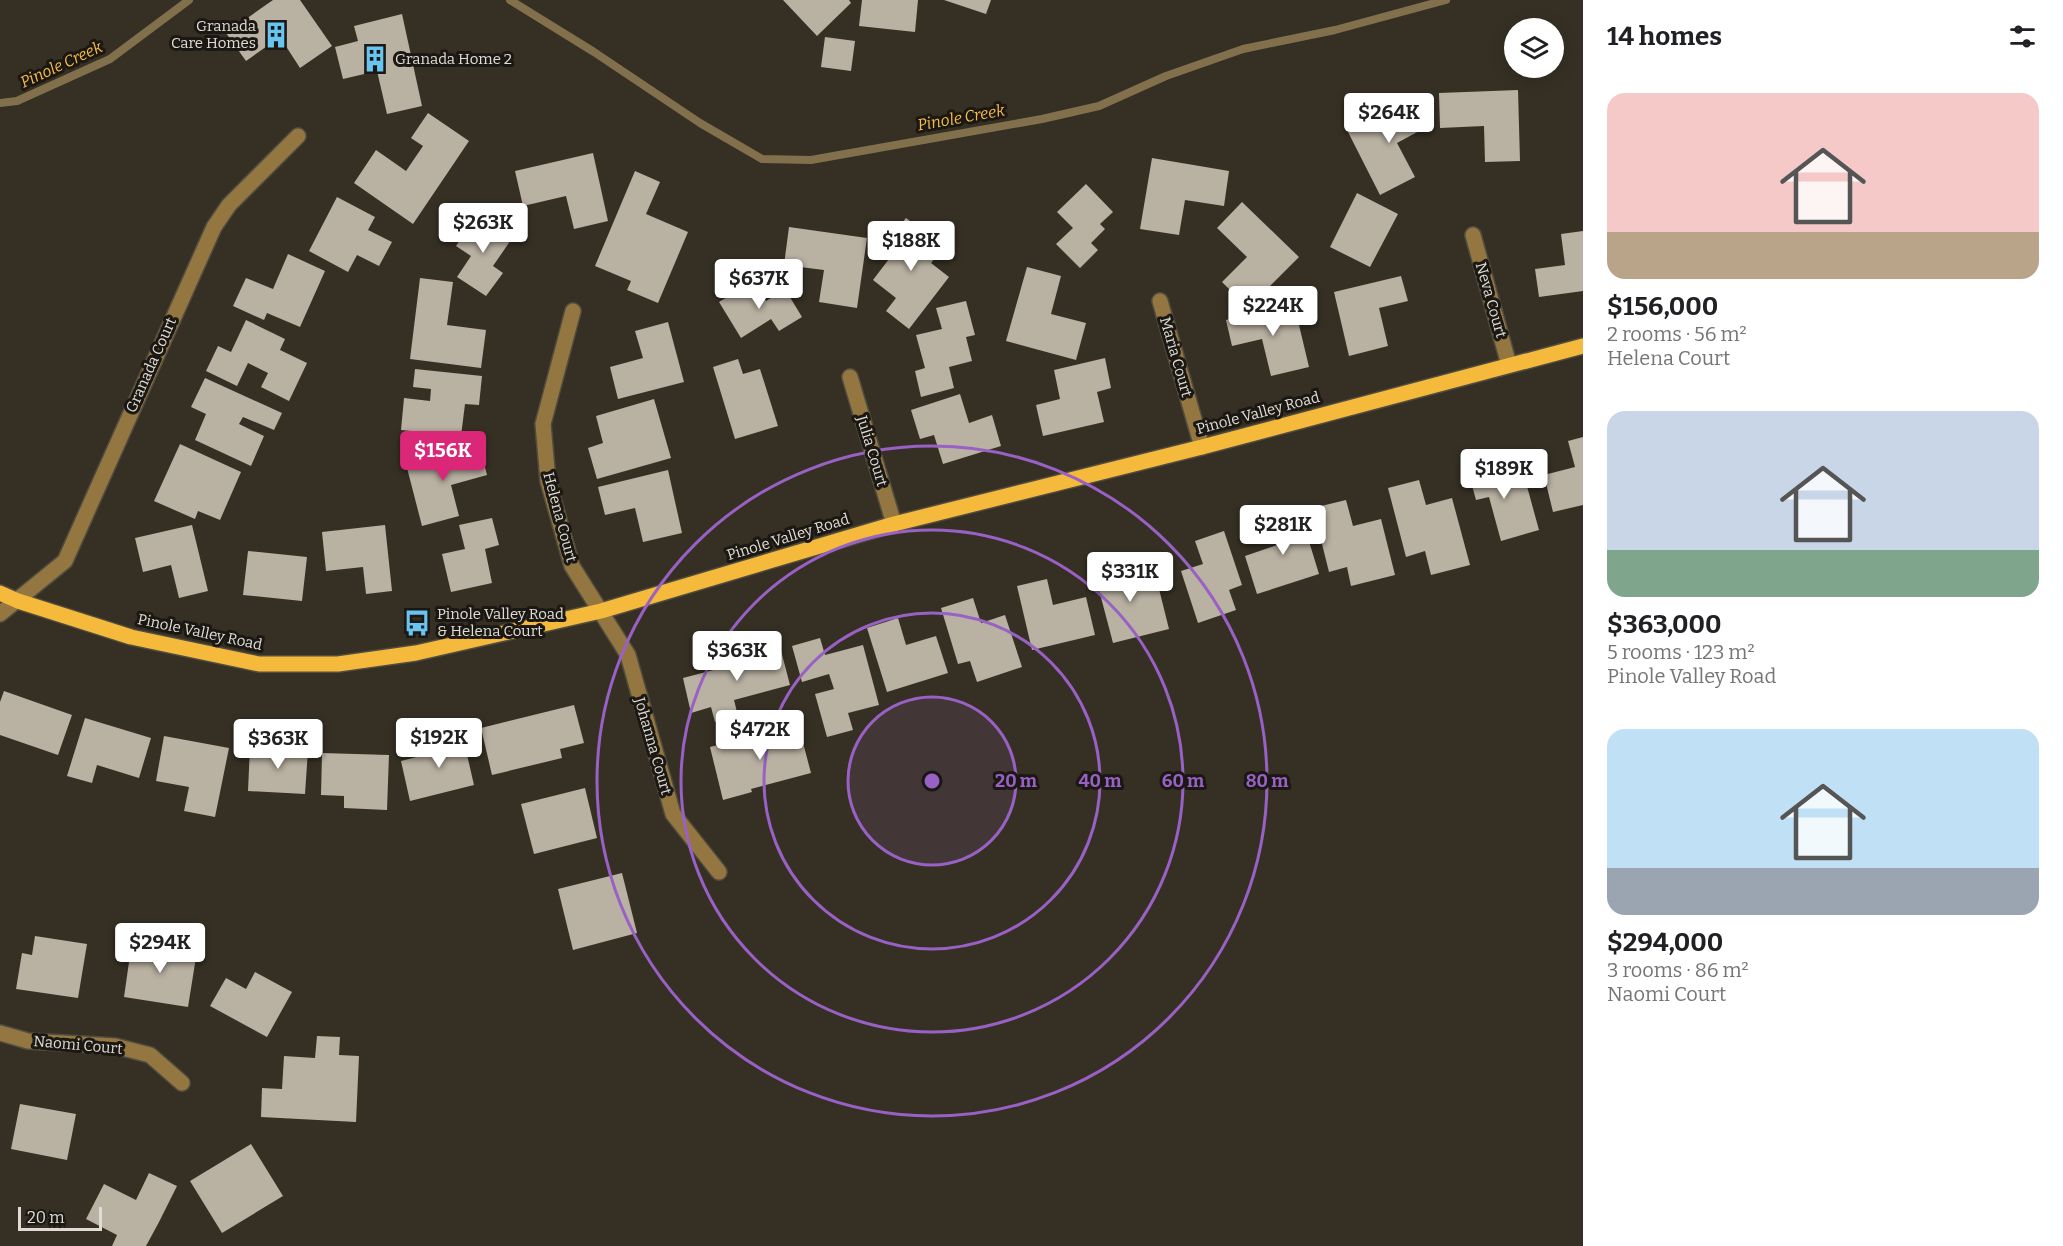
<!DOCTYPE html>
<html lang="en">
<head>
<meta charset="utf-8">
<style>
	body { margin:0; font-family:Bitter,serif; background:#f6f6f6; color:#202124; height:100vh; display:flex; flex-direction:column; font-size:22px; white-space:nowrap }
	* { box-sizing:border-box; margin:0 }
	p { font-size:20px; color:#757577 }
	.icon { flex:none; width:33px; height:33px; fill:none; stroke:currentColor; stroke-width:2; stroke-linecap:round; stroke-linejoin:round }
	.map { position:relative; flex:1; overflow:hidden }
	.side { display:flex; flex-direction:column; background:#fff; width:480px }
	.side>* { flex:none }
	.buttons { position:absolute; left:1504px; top:18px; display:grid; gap:12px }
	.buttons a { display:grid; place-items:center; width:60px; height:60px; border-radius:50%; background:#fff; box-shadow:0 3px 15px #0003; font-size:30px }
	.scale { position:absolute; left:18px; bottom:15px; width:84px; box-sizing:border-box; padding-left:6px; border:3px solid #e0dcd5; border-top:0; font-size:16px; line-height:21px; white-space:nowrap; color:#e0dcd5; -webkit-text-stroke:4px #1b1813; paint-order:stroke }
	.price { position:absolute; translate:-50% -51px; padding:0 14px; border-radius:6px; background:#fff; color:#222; font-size:20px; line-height:39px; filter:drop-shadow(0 2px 3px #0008) }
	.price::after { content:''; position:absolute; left:50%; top:36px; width:18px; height:14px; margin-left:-9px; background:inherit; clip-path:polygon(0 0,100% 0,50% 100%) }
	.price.current { background:#db2777; color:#fff }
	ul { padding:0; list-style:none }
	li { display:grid; align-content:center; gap:12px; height:318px; padding:0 24px }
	li span { display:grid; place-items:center; height:186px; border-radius:18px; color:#555 }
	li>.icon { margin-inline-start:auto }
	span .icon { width:108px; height:108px; fill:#fffc; stroke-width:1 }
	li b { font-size:26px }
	h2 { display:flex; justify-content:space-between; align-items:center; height:72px; padding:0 24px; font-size:26px }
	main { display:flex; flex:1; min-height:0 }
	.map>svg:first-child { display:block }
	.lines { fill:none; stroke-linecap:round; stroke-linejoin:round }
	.stream { stroke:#82704c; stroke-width:8 }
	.building { fill:#b9b1a2 }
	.minor-casing { stroke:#514c40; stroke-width:18 }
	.major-casing { stroke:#514c40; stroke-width:18 }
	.minor { stroke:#937640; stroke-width:15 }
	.major { stroke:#f5b93b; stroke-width:15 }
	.ring { fill:none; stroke:#9961c6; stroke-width:3 }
	.labels { text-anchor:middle; stroke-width:6; stroke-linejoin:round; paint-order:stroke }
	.poi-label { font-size:15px; fill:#e0dcd5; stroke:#1b1813; text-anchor:start }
	.street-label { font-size:15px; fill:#e0dcd5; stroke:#1b1813 }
	.water-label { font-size:16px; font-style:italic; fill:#f8bd45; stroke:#1b1813 }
	.centre { fill:#9961c6; stroke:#1b1813; stroke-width:3 }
	.ring-label { font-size:18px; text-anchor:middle; font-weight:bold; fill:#9961c6; stroke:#1b1813; stroke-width:6; stroke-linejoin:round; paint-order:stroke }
</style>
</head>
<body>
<main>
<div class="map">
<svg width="1583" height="1246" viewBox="0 0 1583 1246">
	<rect width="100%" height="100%" fill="#363024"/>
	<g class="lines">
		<path class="stream" d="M510,0L594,52L700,123L762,159L811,160L1042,119L1099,106L1166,76L1243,49L1335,30L1446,0
			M0,103L17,101L110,59L189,0"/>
	</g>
	<path class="building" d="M273,0H300L332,46L300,68L280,37L246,61L226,33Z
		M783,0H849L851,3L817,36Z
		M862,0H918L915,32L859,26Z
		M944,0H991L986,14Z
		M402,14L422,106L387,114L377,71L343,79L335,47L358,41L354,26Z
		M825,37L855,41L851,71L821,67Z
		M1518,90L1520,161L1485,162L1484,126L1440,128L1439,93Z
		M1417,96L1432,124L1397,143L1415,177L1380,195L1348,132Z
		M428,113L469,141L413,224L354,183L376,150L406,171L423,146L411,138Z
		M593,153L608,221L574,229L566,196L523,206L515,171Z
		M1152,158L1229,171L1224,206L1185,200L1179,235L1140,229Z
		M635,171L660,182L646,214L688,232L658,303L627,290L631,281L595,266Z
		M1086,184L1113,212L1100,224L1105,229L1091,243L1098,250L1080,268L1056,244L1073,228L1057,212Z
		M1357,193L1398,214L1370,267L1330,247Z
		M337,197L375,217L368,230L392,242L379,266L357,255L348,272L309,251Z
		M1242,202L1299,257L1248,308L1222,282L1247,257L1217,228Z
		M477,213L513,237L493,266L503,273L486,296L457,277L471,256L456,246Z
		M906,218L944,247L931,263L949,277L909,329L886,311L896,298L873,280L892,255L882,248Z
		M789,227L867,238L857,308L819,302L824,270L784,265Z
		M1583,231V291L1539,297L1535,269L1565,265L1561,234Z
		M288,254L325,271L300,327L267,313L264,320L233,306L246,278L273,289Z
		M1027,267L1061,276L1051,314L1086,323L1076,360L1006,341Z
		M1401,276L1408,301L1379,308L1388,346L1349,356L1334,292Z
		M420,278L453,282L447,325L486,330L481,368L410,359Z
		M753,281L766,301L785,289L802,317L779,331L771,319L741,338L719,302Z
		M966,301L975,335L966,337L972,361L949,367L954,388L921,397L915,371L925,368L916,335L942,329L936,308Z
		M1294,304L1309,367L1271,376L1262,339L1232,346L1226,320Z
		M246,320L285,339L280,350L307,363L289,401L261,387L268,373L248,363L237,386L206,371L218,346L231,352Z
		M668,322L684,382L618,399L610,367L643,358L635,331Z
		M1105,358L1111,388L1097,392L1104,422L1043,436L1036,405L1060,399L1054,370Z
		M738,359L743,374L760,369L778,426L735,439L713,367Z
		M415,369L482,376L479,405L465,404L461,436L401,430L404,398L430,401L431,389L413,387Z
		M205,378L282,413L274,430L243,417L239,424L264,436L251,466L195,440L206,414L191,407Z
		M960,394L969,423L992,415L1001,446L943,464L934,435L920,439L911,410Z
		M654,399L671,458L597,479L588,448L603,443L596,416Z
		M1583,437V505L1553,512L1544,475L1575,467L1568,441Z
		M180,444L241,472L220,520L198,511L195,519L154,501Z
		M479,444L487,475L451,485L459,516L422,526L406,464Z
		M1498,458L1505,484L1525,479L1539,530L1501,541L1489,497L1476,500L1467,467Z
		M668,470L682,533L643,542L635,508L605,515L598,487Z
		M1419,480L1426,505L1452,498L1470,565L1431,575L1425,551L1406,557L1388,488Z
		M1346,500L1353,526L1381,519L1395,575L1351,586L1347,567L1329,572L1313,508Z
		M1300,512L1319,574L1257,594L1245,556L1277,545L1269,521Z
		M492,518L499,545L485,549L492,583L451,592L442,554L465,549L459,525Z
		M192,525L208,591L179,598L171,565L143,572L135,538Z
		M385,525L392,591L366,594L363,567L326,571L322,532Z
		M1224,531L1242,585L1229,590L1236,610L1198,623L1181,571L1203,564L1195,541Z
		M248,551L307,557L302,601L243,595Z
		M1123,559L1129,584L1156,577L1169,629L1113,643L1093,567Z
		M1047,579L1053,605L1086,597L1095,635L1032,650L1017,586Z
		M973,598L981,623L1005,615L1022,667L977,682L970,661L958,664L941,608Z
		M898,618L906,645L936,636L948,673L887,692L867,628Z
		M820,638L825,655L863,645L879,705L848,713L853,730L827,737L815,694L834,689L829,674L802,682L792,646Z
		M779,643L790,685L734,700L738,716L715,722L711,707L691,713L683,678L740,663L738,654Z
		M4,691L72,715L58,755L0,735V702Z
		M574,705L584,743L560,749L562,758L492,775L481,728Z
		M85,718L151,738L139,778L97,765L92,783L67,776Z
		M798,724L811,773L751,789L752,792L723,800L710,747Z
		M462,733L474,785L410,801L401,761L432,753L429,741Z
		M164,736L229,748L215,817L184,811L189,787L156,781Z
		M250,747L308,750L305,794L248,791Z
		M322,753L389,755L387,810L344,808V796L321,795Z
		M585,788L597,838L534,854L521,804Z
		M622,873L637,933L573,950L558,889Z
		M35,936L87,944L78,998L16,989L22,953L32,955Z
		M132,941L197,951L188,1007L124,997Z
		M255,972L292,992L267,1037L210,1006L226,978L246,989Z
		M317,1036L340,1037L339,1055L359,1056L356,1122L261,1117L262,1088L282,1089L284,1056L315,1058Z
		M20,1104L76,1114L67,1160L11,1149Z
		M251,1144L283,1196L222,1233L190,1181Z
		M149,1173L177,1186L159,1222L146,1246H112L117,1235L86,1219L104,1184L136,1200Z"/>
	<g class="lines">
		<g class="minor-casing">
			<path id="minor" d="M1473,235L1509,365
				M1160,301L1202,447
				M573,311L543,424L548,481L572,566L628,655L673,814L719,872
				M850,377L894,524
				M0,614L65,561L214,227L229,205L298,136
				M0,1033L28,1041L115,1046L150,1055L182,1083"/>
		</g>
		<g class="major-casing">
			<path id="major" d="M0,593L18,601L131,637L259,664H338L416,653L601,611L894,524L1202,447L1583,346"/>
		</g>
		<use href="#minor" class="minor"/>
		<use href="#major" class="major"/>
	</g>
	<circle cx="932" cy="781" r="84" fill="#9961c6" fill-opacity=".12"/>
	<g class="ring">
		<circle cx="932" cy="781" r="84"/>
		<circle cx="932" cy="781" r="168"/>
		<circle cx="932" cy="781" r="251"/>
		<circle cx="932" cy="781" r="335"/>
	</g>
	<defs>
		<g id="building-bare" transform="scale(2.07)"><path d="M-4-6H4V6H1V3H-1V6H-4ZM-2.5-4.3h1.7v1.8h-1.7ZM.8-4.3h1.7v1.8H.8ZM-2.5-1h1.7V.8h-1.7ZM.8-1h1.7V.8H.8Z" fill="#68c4f0" stroke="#1b1813" stroke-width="2.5" paint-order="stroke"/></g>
		<g id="bus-bare" transform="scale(2.07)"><path d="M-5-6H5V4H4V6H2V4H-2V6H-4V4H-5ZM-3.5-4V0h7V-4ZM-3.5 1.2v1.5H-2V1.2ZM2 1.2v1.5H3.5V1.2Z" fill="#68c4f0" stroke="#1b1813" stroke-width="2.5" paint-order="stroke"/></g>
	</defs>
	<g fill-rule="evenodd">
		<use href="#building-bare" x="276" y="35"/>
		<use href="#building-bare" x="375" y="59"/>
		<use href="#bus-bare" x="417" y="623"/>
	</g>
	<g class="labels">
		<g class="poi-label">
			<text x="256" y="31" text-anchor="end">Granada<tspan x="256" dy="17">Care Homes</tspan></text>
			<text x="395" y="64">Granada Home 2</text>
			<text x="437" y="619">Pinole Valley Road<tspan x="437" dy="17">&amp; Helena Court</tspan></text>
		</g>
		<g class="street-label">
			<text transform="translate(1491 300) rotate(74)" y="5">Neva Court</text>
			<text transform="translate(1176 357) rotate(74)" y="5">Maria Court</text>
			<text transform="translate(151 365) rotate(-66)" y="5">Granada Court</text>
			<text transform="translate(1258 413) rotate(-15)" y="5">Pinole Valley Road</text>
			<text transform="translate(872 451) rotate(73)" y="5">Julia Court</text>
			<text transform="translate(560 517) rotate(75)" y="5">Helena Court</text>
			<text transform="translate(788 537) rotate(-17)" y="5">Pinole Valley Road</text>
			<text transform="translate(200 632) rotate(12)" y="5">Pinole Valley Road</text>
			<text transform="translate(653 746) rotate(74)" y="5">Johanna Court</text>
			<text transform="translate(78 1045) rotate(5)" y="5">Naomi Court</text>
		</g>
		<g class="water-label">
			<text transform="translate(61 64) rotate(-25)" y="6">Pinole Creek</text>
			<text transform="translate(961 117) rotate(-10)" y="6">Pinole Creek</text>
		</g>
	</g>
	<circle cx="932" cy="781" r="9" class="centre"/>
	<g class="ring-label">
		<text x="1016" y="787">20 m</text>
		<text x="1100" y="787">40 m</text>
		<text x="1183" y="787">60 m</text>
		<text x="1267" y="787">80 m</text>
	</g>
</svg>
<div class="buttons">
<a><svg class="icon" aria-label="layers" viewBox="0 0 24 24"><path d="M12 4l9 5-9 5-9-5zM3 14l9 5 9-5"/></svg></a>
</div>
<div class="scale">20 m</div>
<b class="price" style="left:1389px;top:144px">$264K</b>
<b class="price" style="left:483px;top:254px">$263K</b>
<b class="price" style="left:911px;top:272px">$188K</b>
<b class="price" style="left:759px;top:310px">$637K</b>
<b class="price" style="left:1273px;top:337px">$224K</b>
<b class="price current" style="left:443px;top:482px">$156K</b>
<b class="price" style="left:1504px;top:500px">$189K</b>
<b class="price" style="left:1283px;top:556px">$281K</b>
<b class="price" style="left:1130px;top:603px">$331K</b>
<b class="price" style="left:737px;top:682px">$363K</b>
<b class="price" style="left:760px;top:761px">$472K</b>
<b class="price" style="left:439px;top:769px">$192K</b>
<b class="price" style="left:278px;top:770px">$363K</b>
<b class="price" style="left:160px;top:974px">$294K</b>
</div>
<section class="side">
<h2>14 homes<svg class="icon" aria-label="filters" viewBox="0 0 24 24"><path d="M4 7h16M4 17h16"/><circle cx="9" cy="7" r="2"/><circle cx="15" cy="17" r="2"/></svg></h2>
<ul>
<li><span style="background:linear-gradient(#f6c9c9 75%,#b9a48a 0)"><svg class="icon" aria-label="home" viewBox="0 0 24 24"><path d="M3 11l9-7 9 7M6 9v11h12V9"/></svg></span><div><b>$156,000</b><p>2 rooms · 56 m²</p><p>Helena Court</p></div></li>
<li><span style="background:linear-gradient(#c9d6e8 75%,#7fa58c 0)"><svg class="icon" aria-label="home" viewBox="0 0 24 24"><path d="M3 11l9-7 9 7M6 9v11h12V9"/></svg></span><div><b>$363,000</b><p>5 rooms · 123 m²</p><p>Pinole Valley Road</p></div></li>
<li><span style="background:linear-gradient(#bfe0f5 75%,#9aa5b1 0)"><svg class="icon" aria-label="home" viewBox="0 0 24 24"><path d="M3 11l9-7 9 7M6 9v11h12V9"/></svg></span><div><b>$294,000</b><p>3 rooms · 86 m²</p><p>Naomi Court</p></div></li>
</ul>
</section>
</main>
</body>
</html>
